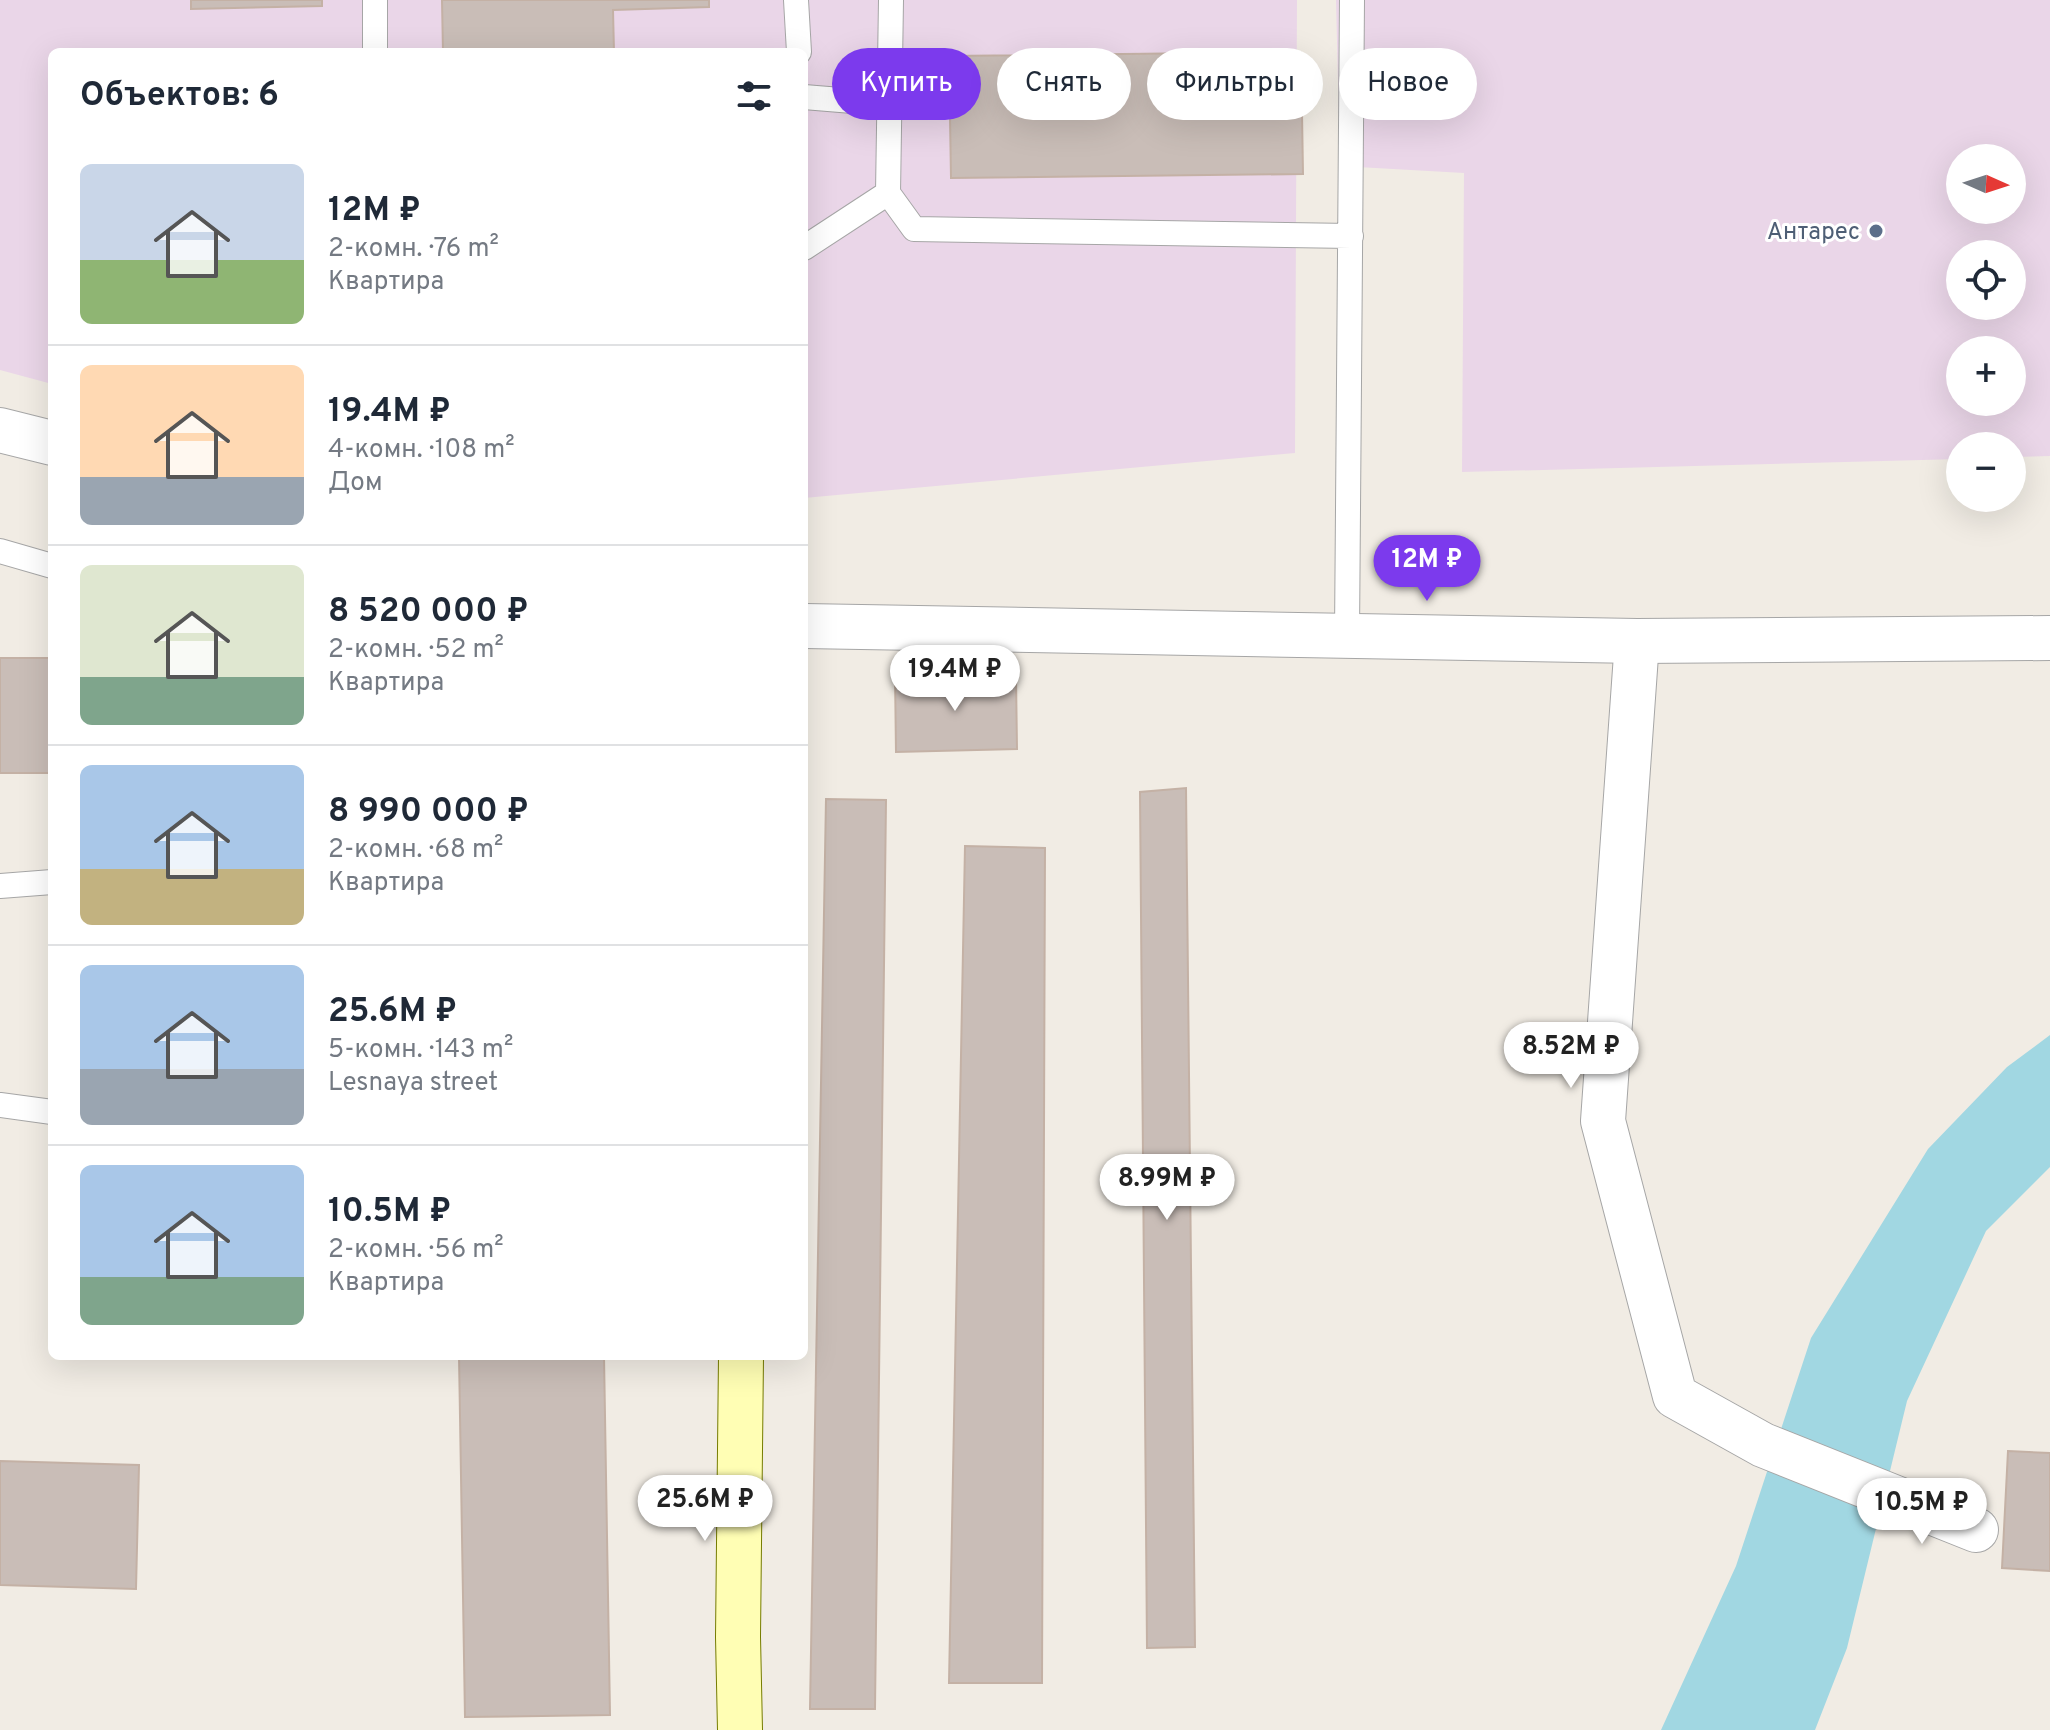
<!DOCTYPE html>
<html lang="ru">
<head>
<meta charset="utf-8">
<style>
	body { margin:0; font-family:Overpass,sans-serif; background:#f6f6f7; color:#1f2937; height:100vh; display:flex; flex-direction:column; font-size:30px; white-space:nowrap }
	* { box-sizing:border-box; margin:0 }
	p { font-size:26px; color:#747a83 }
	.icon { flex:none; width:44px; height:44px; fill:none; stroke:currentColor; stroke-width:2; stroke-linecap:round; stroke-linejoin:round }
	.map { position:relative; flex:1; overflow:hidden }
	.details { position:absolute; left:48px; top:48px; width:760px; height:1312px; display:flex; flex-direction:column; background:#fff; border-radius:12px; box-shadow:0 8px 32px #0002 }
	.details>* { flex:none }
	.hud { position:absolute; left:832px; top:48px; width:760px; height:72px; display:flex; gap:16px }
	.needle { width:52px; rotate:93deg }
	.fabs { position:absolute; left:1946px; top:144px; display:grid; gap:16px }
	.fabs a { display:grid; place-items:center; width:80px; height:80px; border-radius:50%; background:#fff; box-shadow:0 8px 32px #0002; font-size:40px }
	.price { position:absolute; translate:-50% -68px; padding:0 18px; border-radius:28px; background:#fff; color:#222; font-size:26px; line-height:52px; filter:drop-shadow(0 2px 4px #0008) }
	.price::after { content:''; position:absolute; left:50%; top:48px; width:24px; height:18px; margin-left:-12px; background:inherit; clip-path:polygon(0 0,100% 0,50% 100%) }
	.price.current { background:#7c3aed; color:#fff }
	ul { padding:0; list-style:none }
	li { display:flex; align-items:center; gap:24px; height:200px; padding:0 32px }
	li+li { border-top:2px solid #e0e1e3 }
	li span { display:grid; place-items:center; flex:none; width:224px; height:160px; border-radius:12px; color:#555 }
	li>.icon { margin-inline-start:auto }
	span .icon { width:96px; height:96px; fill:#fffc; stroke-width:1 }
	li b { font-size:34px }
	h2 { display:flex; justify-content:space-between; align-items:center; height:96px; padding:0 32px; font-size:34px }
	.chip { padding:0 28px; border-radius:36px; background:#fff; box-shadow:0 8px 32px #0002; font-size:28px; line-height:72px }
	.chip.current { background:#7c3aed; color:#fff }
	.map>svg:first-child { display:block }
	.industrial { fill:#ead6e8; fill-rule:evenodd }
	.water { fill:#a1d7e2 }
	.building { fill:#c9bdb7; stroke:#c4b1a5; stroke-width:2 }
	.lines { fill:none; stroke-linecap:round; stroke-linejoin:round }
	.service-casing { stroke:#a6a6a6; stroke-width:26 }
	.minor-casing { stroke:#a6a6a6; stroke-width:46 }
	.tertiary-casing { stroke:#a6a6a6; stroke-width:46 }
	.secondary-casing { stroke:#767c00; stroke-width:46 }
	.service { stroke:#fff; stroke-width:24 }
	.minor { stroke:#fff; stroke-width:44 }
	.tertiary { stroke:#fff; stroke-width:44 }
	.secondary { stroke:#fffeb4; stroke-width:44 }
	.service-dot { fill:#5c6f8a; stroke:#fff; stroke-width:3 }
	.labels { text-anchor:middle; stroke-width:6; stroke-linejoin:round; paint-order:stroke }
	.service-label { font-size:24px; fill:#4e5e75; stroke:#fff; text-anchor:end }
</style>
</head>
<body>
<div class="map">
<svg width="2050" height="1730" viewBox="0 0 2050 1730">
	<rect width="100%" height="100%" fill="#f1ece4"/>
	<path class="industrial" d="M0,0H1297L1295,453L804,498V52H52V384L0,370Z
		M1336,0H2050V456L2012,457V446H1960V459L1462,472L1464,173L1340,166ZM1960,158H2012V210H1960ZM1960,254H2012V306H1960ZM1960,350H2012V402H1960Z"/>
	<path class="water" d="M2050,1035V1167L1986,1231L1907,1401L1847,1648L1815,1730H1661L1736,1566L1811,1338L1928,1149L2007,1067Z"/>
	<path class="building" d="M191,0H322V6L191,9Z
		M442,0H709V7L613,10L614,52H443Z
		M1301,52L1303,174L951,178L949,56Z
		M0,658H52V773H0Z
		M895,674L1016,677L1017,749L896,752Z
		M1186,788L1195,1647L1147,1648L1140,792Z
		M826,799L886,800L875,1709H810Z
		M965,846L1045,848L1042,1683H949Z
		M459,1356H604L610,1715L465,1717Z
		M2008,1451L2050,1453V1571L2002,1568Z
		M0,1461L139,1465L136,1589L0,1585Z"/>
	<g class="lines">
		<g class="service-casing">
			<path id="service" d="M375,0V52
				M796,0L799,52
				M891,0L888,193L914,229L1351,236
				M804,97L889,104
				M804,248L888,193
				M0,551L52,566
				M1347,636L1352,0
				M0,886L52,882
				M0,1105L52,1112"/>
		</g>
		<g class="minor-casing">
			<path id="minor" d="M1637,641L1603,1121L1675,1396L1763,1445L1976,1530"/>
		</g>
		<g class="tertiary-casing">
			<path id="tertiary" d="M0,430L52,443
				M804,626L1637,641L2050,638"/>
		</g>
		<g class="secondary-casing">
			<path id="secondary" d="M740,1730L738,1637L741,1356"/>
		</g>
		<use href="#service" class="service"/>
		<use href="#minor" class="minor"/>
		<use href="#tertiary" class="tertiary"/>
		<use href="#secondary" class="secondary"/>
	</g>
	<circle class="service-dot" cx="1876" cy="231" r="8"/>
	<g class="labels">
		<g class="service-label">
			<text x="1860" y="239">Антарес</text>
		</g>
	</g>
</svg>
<div class="fabs">
<a><svg class="needle" viewBox="-14 -14 28 28"><path d="M0-13l5 13h-10z" fill="#e53935"/><path d="M0 13l5-13h-10z" fill="#747a83"/></svg></a>
<a><svg class="icon" aria-label="locate" viewBox="0 0 24 24"><circle cx="12" cy="12" r="6"/><path d="M12 2v4M12 18v4M2 12h4M18 12h4"/></svg></a>
<a>+</a>
<a>−</a>
</div>
<b class="price current" style="left:1427px;top:603px">12M ₽</b>
<b class="price" style="left:955px;top:713px">19.4M ₽</b>
<b class="price" style="left:1571px;top:1090px">8.52M ₽</b>
<b class="price" style="left:1167px;top:1222px">8.99M ₽</b>
<b class="price" style="left:705px;top:1543px">25.6M ₽</b>
<b class="price" style="left:1922px;top:1546px">10.5M ₽</b>
<div class="hud">
<a class="chip current">Купить</a>
<a class="chip">Снять</a>
<a class="chip">Фильтры</a>
<a class="chip">Новое</a>
</div>
<section class="details">
<h2>Объектов: 6<svg class="icon" aria-label="filters" viewBox="0 0 24 24"><path d="M4 7h16M4 17h16"/><circle cx="9" cy="7" r="2"/><circle cx="15" cy="17" r="2"/></svg></h2>
<ul>
<li><span style="background:linear-gradient(#c9d6e8 60%,#8fb573 0)"><svg class="icon" aria-label="home" viewBox="0 0 24 24"><path d="M3 11l9-7 9 7M6 9v11h12V9"/></svg></span><div><b>12M ₽</b><p>2-комн. · 76 m²</p><p>Квартира</p></div></li>
<li><span style="background:linear-gradient(#ffd9b3 70%,#9aa5b1 0)"><svg class="icon" aria-label="home" viewBox="0 0 24 24"><path d="M3 11l9-7 9 7M6 9v11h12V9"/></svg></span><div><b>19.4M ₽</b><p>4-комн. · 108 m²</p><p>Дом</p></div></li>
<li><span style="background:linear-gradient(#dfe7d0 70%,#7fa58c 0)"><svg class="icon" aria-label="home" viewBox="0 0 24 24"><path d="M3 11l9-7 9 7M6 9v11h12V9"/></svg></span><div><b>8 520 000 ₽</b><p>2-комн. · 52 m²</p><p>Квартира</p></div></li>
<li><span style="background:linear-gradient(#a9c7e8 65%,#c2b280 0)"><svg class="icon" aria-label="home" viewBox="0 0 24 24"><path d="M3 11l9-7 9 7M6 9v11h12V9"/></svg></span><div><b>8 990 000 ₽</b><p>2-комн. · 68 m²</p><p>Квартира</p></div></li>
<li><span style="background:linear-gradient(#a9c7e8 65%,#9aa5b1 0)"><svg class="icon" aria-label="home" viewBox="0 0 24 24"><path d="M3 11l9-7 9 7M6 9v11h12V9"/></svg></span><div><b>25.6M ₽</b><p>5-комн. · 143 m²</p><p>Lesnaya street</p></div></li>
<li><span style="background:linear-gradient(#a9c7e8 70%,#7fa58c 0)"><svg class="icon" aria-label="home" viewBox="0 0 24 24"><path d="M3 11l9-7 9 7M6 9v11h12V9"/></svg></span><div><b>10.5M ₽</b><p>2-комн. · 56 m²</p><p>Квартира</p></div></li>
</ul>
</section>
</div>
</body>
</html>
